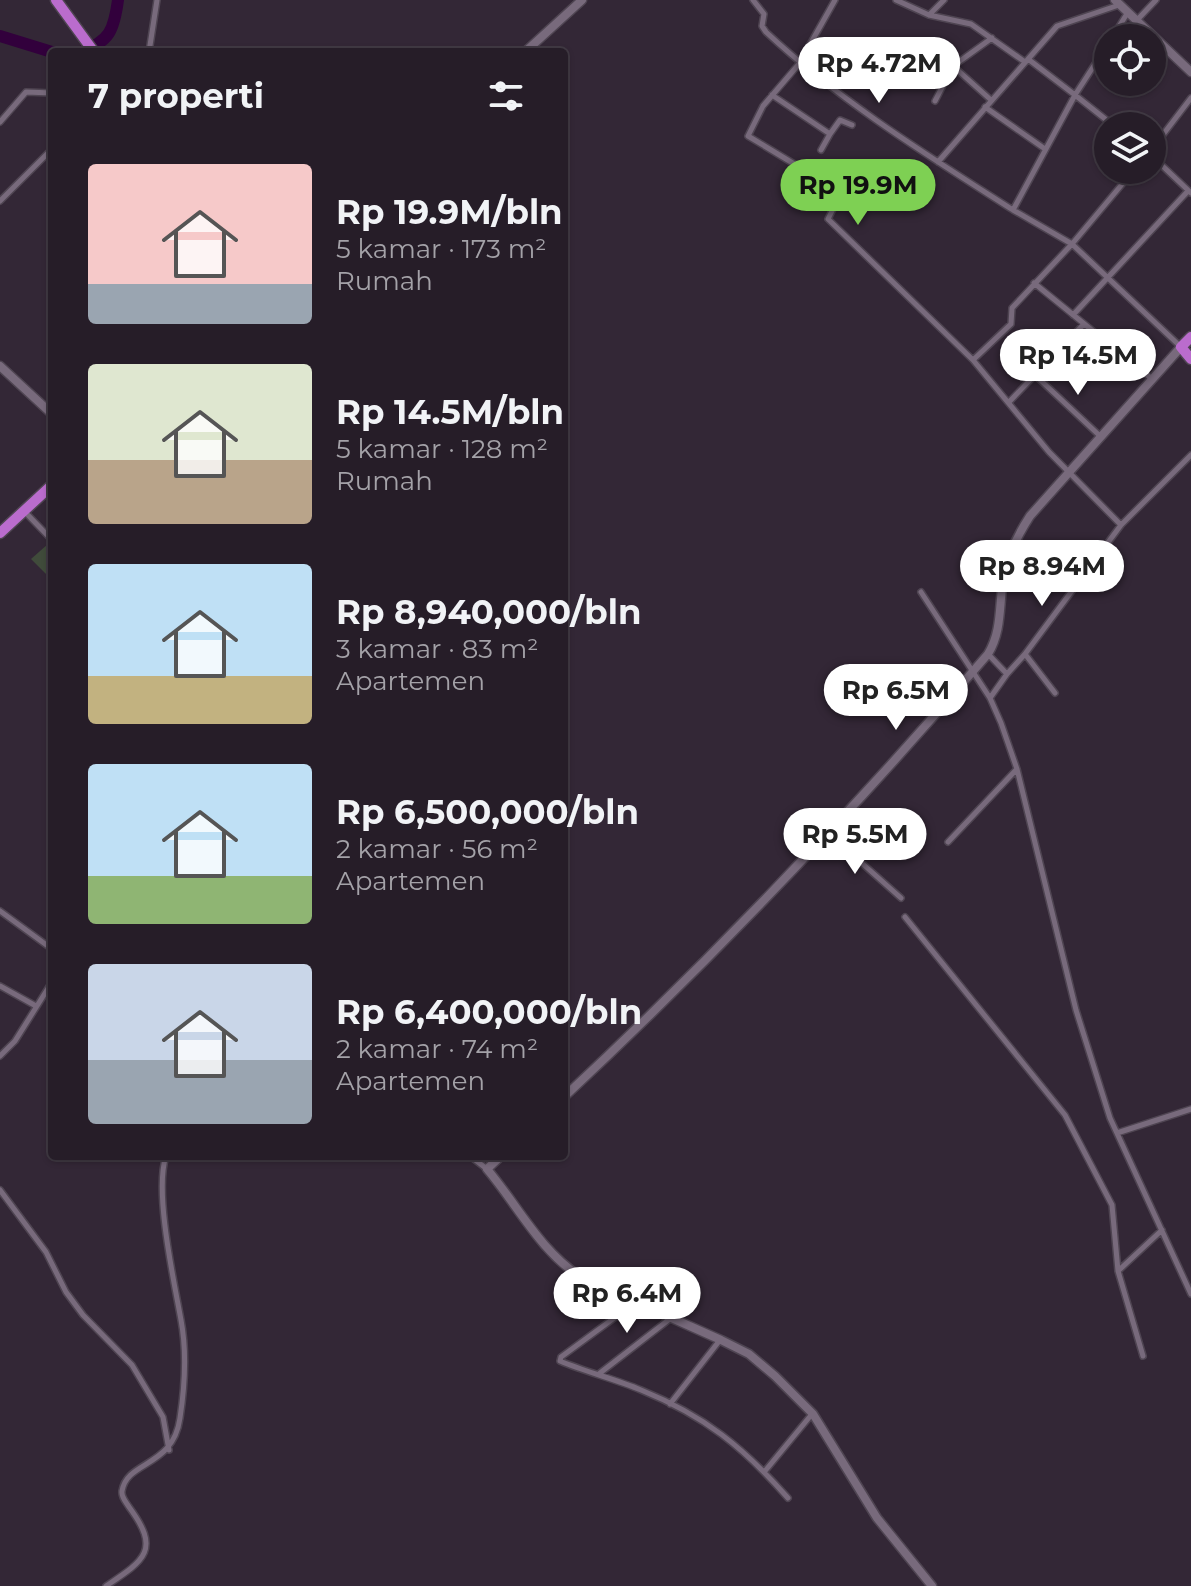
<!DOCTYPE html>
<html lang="id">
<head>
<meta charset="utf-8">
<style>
	body { margin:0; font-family:Montserrat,sans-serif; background:#322a34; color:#f1f3f6; height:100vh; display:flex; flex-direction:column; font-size:30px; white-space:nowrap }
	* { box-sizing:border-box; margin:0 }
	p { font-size:26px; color:#a4a2a8 }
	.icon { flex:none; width:44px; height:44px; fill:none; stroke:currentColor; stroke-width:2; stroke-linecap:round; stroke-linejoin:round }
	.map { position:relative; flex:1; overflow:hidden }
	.panel { position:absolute; left:48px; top:48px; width:520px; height:1112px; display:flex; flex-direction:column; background:#261d28; border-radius:8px; box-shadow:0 2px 6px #0004,0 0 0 2px #423b45 }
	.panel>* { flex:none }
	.tools { position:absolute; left:1094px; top:24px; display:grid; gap:16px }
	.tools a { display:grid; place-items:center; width:72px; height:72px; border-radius:50%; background:#261d28; box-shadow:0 2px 6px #0004,0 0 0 2px #423b45; font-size:40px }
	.price { position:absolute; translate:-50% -68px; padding:0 18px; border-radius:28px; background:#fff; color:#222; font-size:26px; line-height:52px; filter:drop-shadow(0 2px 4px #0008) }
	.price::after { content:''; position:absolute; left:50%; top:48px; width:24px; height:18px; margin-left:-12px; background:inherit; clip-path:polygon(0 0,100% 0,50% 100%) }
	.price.active { background:#7ed053; color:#111 }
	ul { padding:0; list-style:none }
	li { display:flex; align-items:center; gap:24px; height:200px; padding:0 40px }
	li span { display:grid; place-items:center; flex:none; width:224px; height:160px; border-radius:8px; color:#555 }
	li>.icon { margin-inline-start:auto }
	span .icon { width:96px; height:96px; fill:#fffc; stroke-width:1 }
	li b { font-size:34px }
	h2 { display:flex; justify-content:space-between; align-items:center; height:96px; padding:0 40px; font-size:34px }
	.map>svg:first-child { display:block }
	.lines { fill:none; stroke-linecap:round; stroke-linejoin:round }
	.river { stroke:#32003c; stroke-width:12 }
	.building { fill:#404b3b }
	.street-casing { stroke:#4f4552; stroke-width:8 }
	.secondary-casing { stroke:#4f4552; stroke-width:11 }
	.highway-casing { stroke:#4f4552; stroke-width:13 }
	.street { stroke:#786a7c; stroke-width:5 }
	.secondary { stroke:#786a7c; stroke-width:8 }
	.highway { stroke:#ba6ccd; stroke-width:10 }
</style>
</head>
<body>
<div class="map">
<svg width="1191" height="1586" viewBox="0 0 1191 1586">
	<rect width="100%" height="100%" fill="#332736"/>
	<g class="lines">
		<path class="river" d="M0,36L52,52
			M81,52C110,41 114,30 118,0"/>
	</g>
	<path class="building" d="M48,544L52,546V580L31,559Z"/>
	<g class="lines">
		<g class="street-casing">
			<path id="street" d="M753,0L764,14L762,26L766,32C841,102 927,155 1013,210
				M835,0L799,64L763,106L748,136L839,191L840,195L828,219L973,360
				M896,0L929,15L971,24L1025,62
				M929,15L944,0
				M1138,19L1156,0
				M1112,38L1128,12
				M149,52L157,0
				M1028,59L1075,95L1108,44
				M953,66L991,100
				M772,95L830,134L821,150
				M935,101L953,66L992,38
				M985,107L1045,149
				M0,122L26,92L52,93
				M1114,126L1075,95L1013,210L1072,244L1012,308L1011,324L973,360L1049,452L1121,525L1191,455
				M830,134L840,120L852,125
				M1152,149L1191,98
				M1152,156L1191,193
				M938,162L1057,26L1119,5
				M1134,170L1072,244L1181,347
				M0,201L52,149
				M1034,283L1152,379
				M1073,315L1188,191
				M1036,376L1100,436
				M1010,401L1084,324
				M25,512L52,540
				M921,592L990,698L1001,723L1017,769L1076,1010L1110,1118L1191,1294
				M988,654L1007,674L1025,654
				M1055,693L1025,654L1121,525
				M990,698L1007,674
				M828,833L901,898
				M948,842L1016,770
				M0,911L52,949
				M905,917L1065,1115L1112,1205L1118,1271L1162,1230
				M0,986L36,1006
				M0,1056L15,1041L52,982
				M1117,1133L1191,1109
				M470,1156L487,1169
				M0,1190L46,1252L66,1292L83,1315L132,1365L163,1417L169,1450
				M1118,1271L1143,1356
				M636,1302L561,1357L560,1361C586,1372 615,1379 641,1390C705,1416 743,1447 788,1498
				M600,1373L671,1318
				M670,1404L720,1340
				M765,1471L812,1414
				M106,1586C145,1560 161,1550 129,1507C126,1502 121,1497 122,1491C127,1460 173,1468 180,1418C185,1385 187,1352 181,1320C174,1281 154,1192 166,1156"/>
		</g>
		<g class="secondary-casing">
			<path id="secondary" d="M1115,0L1191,72
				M525,52L582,0
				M0,366L52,414
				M564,1097C713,958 855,809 988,654C1002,631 999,606 1003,580C1007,556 1017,536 1030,516L1181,347
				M501,1156L487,1169C519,1207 539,1250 582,1278L721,1340L749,1354L775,1376L813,1414L877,1518L932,1586"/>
		</g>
		<g class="highway-casing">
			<path id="highway" d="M56,0L94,52
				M1191,337L1181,347L1191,359
				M0,533L52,485"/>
		</g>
		<use href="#street" class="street"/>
		<use href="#secondary" class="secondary"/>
		<use href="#highway" class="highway"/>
	</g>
</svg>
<div class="tools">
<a><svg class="icon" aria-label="locate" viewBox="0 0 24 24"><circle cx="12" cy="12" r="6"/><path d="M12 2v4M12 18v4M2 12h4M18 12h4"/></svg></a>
<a><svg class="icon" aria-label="layers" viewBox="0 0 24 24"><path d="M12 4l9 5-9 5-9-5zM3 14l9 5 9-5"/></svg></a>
</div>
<b class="price" style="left:879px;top:105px">Rp 4.72M</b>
<b class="price active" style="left:858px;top:227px">Rp 19.9M</b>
<b class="price" style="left:1078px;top:397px">Rp 14.5M</b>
<b class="price" style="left:1042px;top:608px">Rp 8.94M</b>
<b class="price" style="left:896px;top:732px">Rp 6.5M</b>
<b class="price" style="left:855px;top:876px">Rp 5.5M</b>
<b class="price" style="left:627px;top:1335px">Rp 6.4M</b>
<section class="panel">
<h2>7 properti<svg class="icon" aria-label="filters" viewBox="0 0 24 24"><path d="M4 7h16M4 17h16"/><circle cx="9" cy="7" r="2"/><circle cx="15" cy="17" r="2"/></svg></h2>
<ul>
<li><span style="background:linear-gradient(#f6c9c9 75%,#9aa5b1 0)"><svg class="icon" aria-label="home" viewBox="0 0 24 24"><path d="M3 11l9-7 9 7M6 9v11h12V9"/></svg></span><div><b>Rp 19.9M/bln</b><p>5 kamar · 173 m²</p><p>Rumah</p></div></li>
<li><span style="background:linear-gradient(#dfe7d0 60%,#b9a48a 0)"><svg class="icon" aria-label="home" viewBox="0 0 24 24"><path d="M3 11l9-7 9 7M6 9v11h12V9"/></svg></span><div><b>Rp 14.5M/bln</b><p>5 kamar · 128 m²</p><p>Rumah</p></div></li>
<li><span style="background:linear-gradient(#bfe0f5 70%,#c2b280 0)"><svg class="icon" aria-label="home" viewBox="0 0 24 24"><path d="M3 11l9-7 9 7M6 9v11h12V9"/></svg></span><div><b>Rp 8,940,000/bln</b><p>3 kamar · 83 m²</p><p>Apartemen</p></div></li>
<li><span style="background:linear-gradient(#bfe0f5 70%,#8fb573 0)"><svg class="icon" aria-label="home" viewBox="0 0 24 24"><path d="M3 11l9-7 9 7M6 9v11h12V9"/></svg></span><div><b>Rp 6,500,000/bln</b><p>2 kamar · 56 m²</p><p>Apartemen</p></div></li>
<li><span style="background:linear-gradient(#c9d6e8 60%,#9aa5b1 0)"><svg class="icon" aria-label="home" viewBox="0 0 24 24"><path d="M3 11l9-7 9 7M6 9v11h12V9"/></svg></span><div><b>Rp 6,400,000/bln</b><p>2 kamar · 74 m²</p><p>Apartemen</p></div></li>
</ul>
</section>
</div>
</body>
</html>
